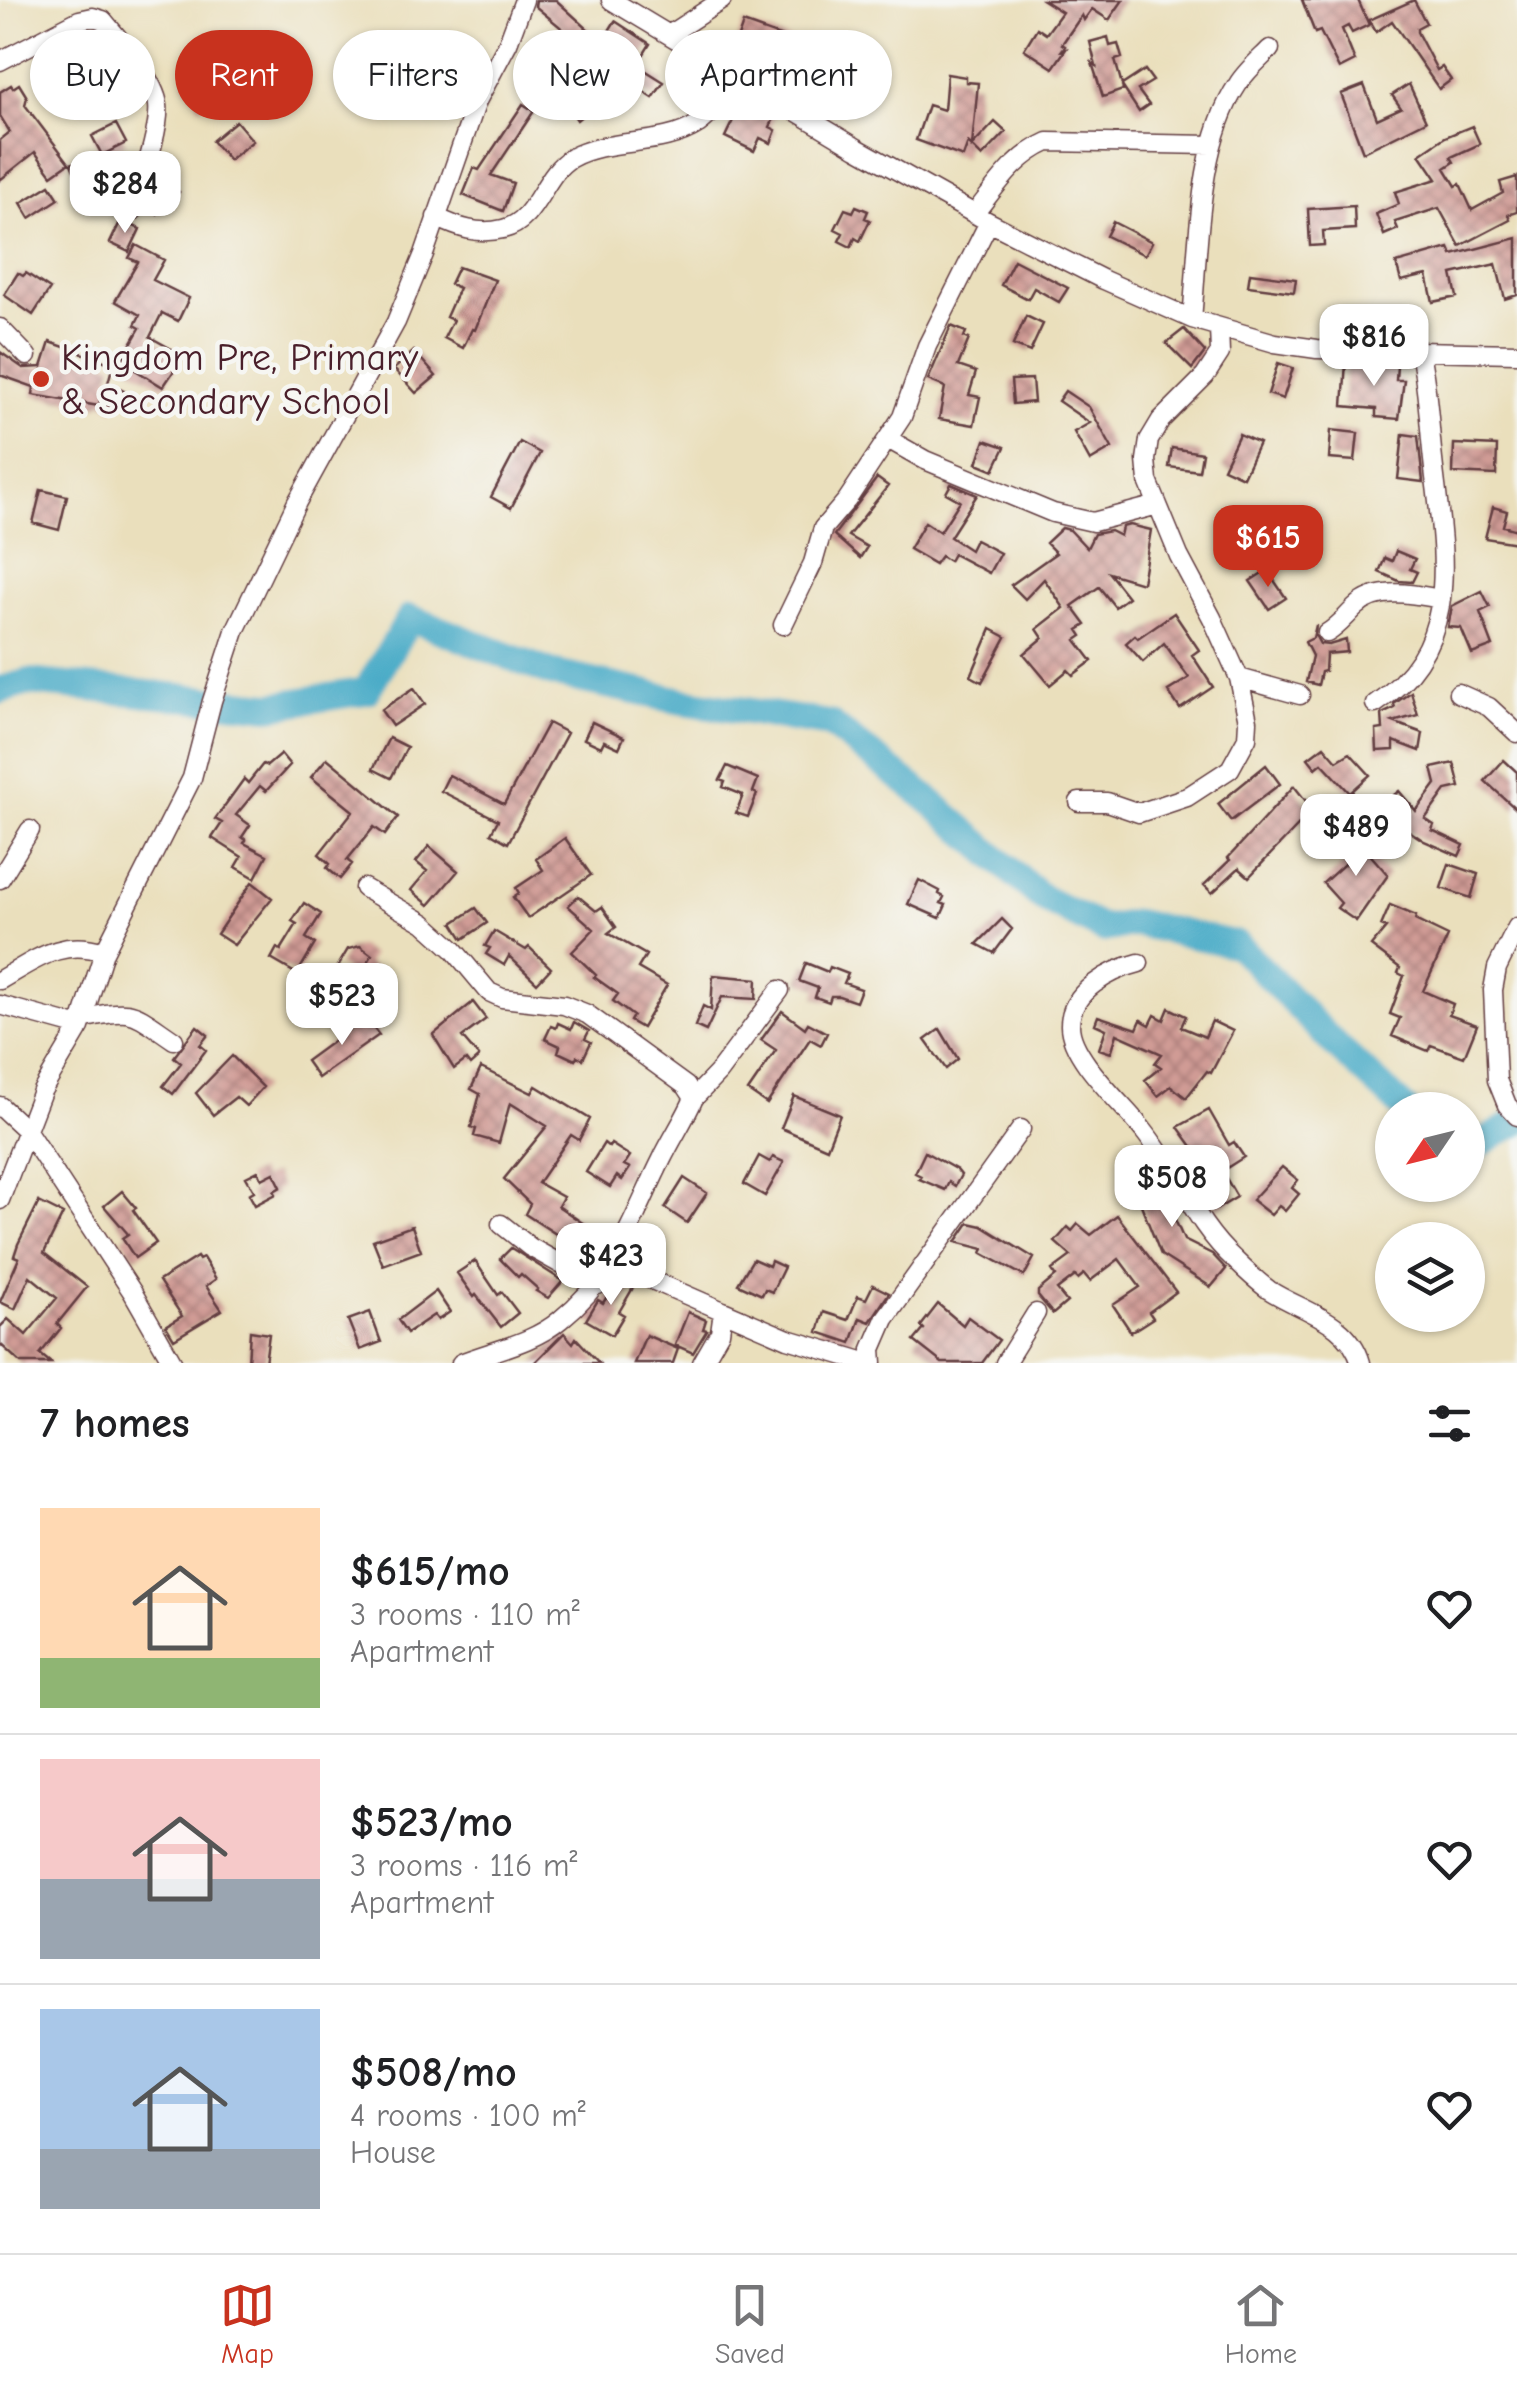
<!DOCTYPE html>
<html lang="en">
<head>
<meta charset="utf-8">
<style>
	body { margin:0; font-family:"Comic Neue",sans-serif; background:#f2f2f2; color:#202124; height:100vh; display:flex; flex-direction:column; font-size:38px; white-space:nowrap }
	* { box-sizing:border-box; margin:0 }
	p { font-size:32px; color:#757577 }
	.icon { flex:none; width:55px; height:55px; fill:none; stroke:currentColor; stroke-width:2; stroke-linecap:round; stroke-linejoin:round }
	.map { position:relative; height:1363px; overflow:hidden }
	.drawer { display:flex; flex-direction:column; background:#fff; flex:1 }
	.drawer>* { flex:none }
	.guide { position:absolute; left:30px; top:30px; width:1000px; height:90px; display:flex; gap:20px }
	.needle { width:65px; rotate:235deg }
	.fabs { position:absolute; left:1375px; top:1092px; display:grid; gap:20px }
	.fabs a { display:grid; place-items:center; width:110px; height:110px; border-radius:50%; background:#fff; box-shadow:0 2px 8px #0004; font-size:50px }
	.price { position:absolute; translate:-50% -85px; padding:0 22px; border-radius:20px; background:#fff; color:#222; font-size:32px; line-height:65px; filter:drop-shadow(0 2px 5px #0008) }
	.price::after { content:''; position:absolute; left:50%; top:60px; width:30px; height:22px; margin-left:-15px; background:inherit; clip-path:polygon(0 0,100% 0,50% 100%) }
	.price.selected { background:#c8321e; color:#fff }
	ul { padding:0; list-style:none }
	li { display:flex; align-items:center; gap:30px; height:250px; padding:0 40px }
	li+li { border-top:2px solid #e0e0e0 }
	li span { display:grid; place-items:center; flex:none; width:280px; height:200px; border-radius:0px; color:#555 }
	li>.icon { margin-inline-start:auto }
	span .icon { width:120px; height:120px; fill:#fffc; stroke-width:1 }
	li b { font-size:42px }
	h2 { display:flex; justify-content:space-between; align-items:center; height:120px; padding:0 40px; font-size:42px }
	.pill { padding:0 35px; border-radius:45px; background:#fff; box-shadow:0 2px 8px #0004; font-size:35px; line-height:90px }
	.pill.selected { background:#c8321e; color:#fff }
	.menu { display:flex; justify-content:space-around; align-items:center; height:140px; border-top:2px solid #e0e0e0; background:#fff; font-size:28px; color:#757577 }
	.menu a { display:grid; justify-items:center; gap:5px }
	.menu .selected { color:#c8321e }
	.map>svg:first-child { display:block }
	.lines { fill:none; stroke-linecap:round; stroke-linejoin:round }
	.river { stroke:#48abc7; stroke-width:28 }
	.building { fill:url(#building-cross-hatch) }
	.minor-casing { stroke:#623c41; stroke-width:21 }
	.minor { stroke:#fff; stroke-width:18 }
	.poi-dot { fill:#c8321e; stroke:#f6f6f2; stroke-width:4 }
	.labels { text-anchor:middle; stroke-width:9; stroke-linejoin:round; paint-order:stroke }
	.poi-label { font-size:38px; fill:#4a1f2b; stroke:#f6f6f2; text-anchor:start }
</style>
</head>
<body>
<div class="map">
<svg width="1517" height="1363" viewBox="0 0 1517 1363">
	<defs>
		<pattern id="building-cross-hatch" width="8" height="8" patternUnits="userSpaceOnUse" patternTransform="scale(2.5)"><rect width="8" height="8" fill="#d09b95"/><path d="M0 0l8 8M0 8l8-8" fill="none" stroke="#ab7e7a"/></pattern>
	</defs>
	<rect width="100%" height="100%" fill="#f6f6f2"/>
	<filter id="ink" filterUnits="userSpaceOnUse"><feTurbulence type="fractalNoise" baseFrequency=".01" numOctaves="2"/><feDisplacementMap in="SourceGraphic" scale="20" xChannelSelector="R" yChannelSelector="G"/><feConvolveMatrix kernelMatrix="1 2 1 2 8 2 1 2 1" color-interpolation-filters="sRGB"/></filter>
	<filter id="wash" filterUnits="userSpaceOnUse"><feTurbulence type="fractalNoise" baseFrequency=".0048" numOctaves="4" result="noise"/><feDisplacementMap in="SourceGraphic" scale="40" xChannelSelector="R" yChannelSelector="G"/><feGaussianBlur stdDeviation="2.25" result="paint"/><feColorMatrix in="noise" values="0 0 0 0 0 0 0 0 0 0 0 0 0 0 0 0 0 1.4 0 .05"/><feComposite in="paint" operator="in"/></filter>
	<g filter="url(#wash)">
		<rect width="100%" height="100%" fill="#eadfbc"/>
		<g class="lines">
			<path class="river" d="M0,690L29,682L270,706L366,691L410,618L551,673L682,701L830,724L928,799L1042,898L1103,929L1136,923L1238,945L1336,1046L1406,1110
				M1468,1141L1478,1145L1517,1122"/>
		</g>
		<g id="blocks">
			<path class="building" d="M536,0H556L602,42L615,21L650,44L637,65L664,82L653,98L628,82L631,78L618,69L595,56L535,6Z
				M1043,0H1123L1109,20L1092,9L1084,20L1082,15L1062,44L1065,46L1062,50L1066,49L1053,68L1024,49L1037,28L1046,34L1062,12Z
				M1302,0H1358L1369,25L1352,33L1348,26L1342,29L1355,61L1339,69L1320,31L1315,33Z
				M1414,0L1426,23L1417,28V32L1437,70L1442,67L1451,80L1439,89L1392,21L1376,32L1369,20Z
				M743,23L805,45L800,59L784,54L783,58L737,40Z
				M88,31H96L118,57L92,67L103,91L85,100L72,72L68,73L65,61L59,63L55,48L81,42L78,36Z
				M1108,37L1110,46L1118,44L1122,58L1115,60L1122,85L1145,70L1153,81L1138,90L1149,105L1139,112L1122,86L1123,90L1103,97L1092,63L1096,66L1090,42Z
				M551,47L596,104L577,120L535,59Z
				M198,69L215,95L200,107L183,81Z
				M698,70L718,86L700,106L682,91Z
				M947,74L966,77V82L978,83L972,146L995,122L1006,132L982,157L968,143L963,157L916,140L928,105L944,110Z
				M19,84L27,97L25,105L69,163L52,175L35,152L0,180V140L10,132L0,116V92L11,85L13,88Z
				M1409,84L1426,121L1363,152L1341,94L1364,85L1377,119L1401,108L1392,95Z
				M752,100L776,114L770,127L776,130L771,143L760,138L754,151L725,137L738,110L746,114Z
				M523,104L534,111L491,175L513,183L503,211L463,195L474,168L479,170Z
				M236,121L253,141L229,160L212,141Z
				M116,124L126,143L102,155L92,136Z
				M1472,126L1480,144L1451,157L1454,162L1445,168L1456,186L1460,184L1472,210L1503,193L1500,182L1517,177V212L1508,215L1510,220L1460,246L1439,208L1395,222L1398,229L1384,235L1376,214L1399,204L1395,192L1437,179L1420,154L1445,137Z
				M92,155L106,186L85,195L71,164Z
				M165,177L179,192L157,214L148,204L153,190Z
				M50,185L59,199L30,218L21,203Z
				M856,206L868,211L865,218L870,220L860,241L855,238L851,247L839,241L843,233L835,229L845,209L853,212Z
				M1354,206L1355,229L1323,231L1324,245L1310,246L1308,209Z
				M121,220L140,229L129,252L110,243Z
				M1113,222L1152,242L1145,255L1106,236Z
				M1517,238V295L1505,299L1496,264L1452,274L1457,297L1433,302L1427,275L1401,281L1396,263L1449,248L1452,255Z
				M136,245L164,260L153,280L189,298L178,321L162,313L150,337L184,356L163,387L121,361L140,328L135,325L140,315L115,301L138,262L129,258Z
				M1014,260L1068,288L1059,302L1034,288L1028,299L1001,285Z
				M458,267L495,280L475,330L472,329L463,348L444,338L453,320L446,317L459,288L450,284Z
				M18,273L23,276L26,273L50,289L33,315L4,295Z
				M1250,273L1296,279L1294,292L1248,286Z
				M1026,316L1043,324L1030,352L1013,345Z
				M951,326L966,332L964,337L969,339L958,366L976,372L969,395L980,397L974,425L939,419L945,387L928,380Z
				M1184,329L1205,352L1192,369L1166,343Z
				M50,342L113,364L108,383L124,391L115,409L100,401L99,406L33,395L34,387L0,375V352L23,368L42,367Z
				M414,351L436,376L416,393L394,369Z
				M1346,362L1397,365L1396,380H1404L1399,419L1376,417V409L1343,406Z
				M1278,363L1293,368L1283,399L1268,394Z
				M1032,379L1034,402L1013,404L1011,380Z
				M1065,391L1089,407L1112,448L1090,461L1074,432L1090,423L1058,401Z
				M1331,430L1358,433L1355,461L1329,459Z
				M1239,434L1259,443L1243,477L1223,468Z
				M1403,434L1418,436L1423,482L1398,479Z
				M985,440L1005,447L994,470L977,463Z
				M520,442L540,453L511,508L491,497Z
				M1454,444L1497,446L1496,475L1453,473Z
				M1172,448L1202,453L1199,471L1169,467Z
				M877,478L888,486L848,536L867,547L860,558L834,535Z
				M951,484L977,495L950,537L970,550L975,540L1000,553L989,573L953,554L949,561L941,556L935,564L909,549L925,522L940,532L960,501L946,493Z
				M41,490L67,496L59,530L33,523Z
				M1493,507L1507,511L1503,526L1517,530V543L1485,538Z
				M1130,525L1151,530L1142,583L1109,573L1128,597L1115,607L1099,587L1072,606L1086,625L1078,630L1082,636L1076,640L1092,661L1073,675L1068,670L1050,685L1024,654L1043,638L1037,629L1064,608L1044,579L1025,599L1011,585L1056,553L1046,543L1062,528L1070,530L1087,548L1094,534L1110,531L1120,536L1122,527Z
				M1396,551L1415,559L1410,569L1417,572L1412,582L1399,581L1379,572L1385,558L1392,561Z
				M1267,570L1286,598L1269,609L1250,581Z
				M1482,591L1490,607L1480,612L1493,646L1472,654L1461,628L1448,627L1452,606Z
				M1174,613L1199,650L1192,655L1213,687L1180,709L1168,691L1189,678L1164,643L1143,662L1126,643L1135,635L1138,638Z
				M1316,625L1315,635L1320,644L1329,645L1346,640L1347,652L1326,654L1325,671L1321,672L1318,685L1306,682L1312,656L1305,642L1313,638Z
				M991,629L1006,637L982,682L971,676Z
				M414,688L425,704L392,726L381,710Z
				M1411,692L1418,715L1393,722L1423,733L1420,751L1394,741V750L1377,751L1376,730L1383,729L1382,714L1395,708L1394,704Z
				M592,722L624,737L619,748L604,741L601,747L584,739Z
				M548,723L567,733L508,843L491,833L498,820L441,791L449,775L504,804Z
				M389,738L407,747L391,778L373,769Z
				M1324,746L1337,761L1350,753L1370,775L1350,793L1322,763L1316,768L1308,758Z
				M281,754L290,765L266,791L260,786L236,815L250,825L242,837L246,840L244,843L267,855L255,878L236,867L242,857L212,838L222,823L215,819L244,779L248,783L263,764L267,766Z
				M327,758L398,817L385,835L374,827L347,860L352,864L340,879L327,868L330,864L319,854L353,811L311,777Z
				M1504,760L1517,772V810L1485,781Z
				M1454,763L1460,787L1446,790L1425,819L1434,825L1432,830L1464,845L1459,856L1424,841L1405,828L1385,802L1399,791L1416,811L1436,784L1432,768Z
				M1266,765L1280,784L1231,821L1218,804Z
				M727,766L758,779L753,792L757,794L748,817L736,813L743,795L723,787L725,782L720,780Z
				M1294,786L1313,810L1249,877L1239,868L1212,893L1204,885L1230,860L1228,858Z
				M1352,834L1388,875L1356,921L1337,908L1341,903L1323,883L1351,858L1339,847Z
				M565,838L591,875L528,918L513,897L519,893L516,888L543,870L536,859Z
				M429,846L458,871L429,905L411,890L427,871L416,862Z
				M1449,864L1478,874L1471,898L1441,888Z
				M919,880L940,891L939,894L944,897L941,903L946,905L940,918L908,904Z
				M252,882L272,898L234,945L217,934Z
				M578,896L596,911L602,907L616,927L608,933L646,955L638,968L667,985L642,1028L630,1021L633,1016L613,1001L618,994L594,977L596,975L572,952L594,929L568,906Z
				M304,903L321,914L306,938L315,944L297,974L271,959L277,948L281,950L297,924L292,921Z
				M1390,905L1416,916L1415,920L1448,936L1423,991L1453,1004L1449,1015L1477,1025L1464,1057L1431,1045L1428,1051L1392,1036L1400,1018L1390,1014L1404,976L1398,973L1400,968L1371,946L1386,928L1381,926Z
				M476,908L487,923L463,939L453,923Z
				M1002,919L1012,929L994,953L977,944Z
				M494,931L526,950L529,947L551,968L537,983L509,956L504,965L486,954L490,948L485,946Z
				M360,946L372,955L367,964L375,968L368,981L361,978L358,983L343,975L345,969L338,966L348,949Z
				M806,963L828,972L830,967L848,974L844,983L861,989L856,1002L839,996H831L829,1002L815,997L818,988L799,981Z
				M713,975L757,979L756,999L722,997L706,1031L695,1026L703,1006L711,1010Z
				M304,978L322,987L311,1010L293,1001Z
				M473,1002L486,1019L462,1037L479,1057L470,1065L466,1060L454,1069L433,1035Z
				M1169,1008L1186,1016L1181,1027L1205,1037L1212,1021L1233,1031L1211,1073L1207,1071L1186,1098L1171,1086L1158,1096L1145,1080L1161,1067L1155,1063L1162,1054L1117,1034L1111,1053L1099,1049L1106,1029L1095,1024L1098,1016L1137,1029L1141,1020L1150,1025L1155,1015L1164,1020Z
				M782,1011L805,1028L808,1023L827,1033L821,1045L810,1039L767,1104L748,1091L776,1050L761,1040Z
				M365,1018L379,1035L318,1078L306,1061Z
				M574,1022L589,1031L585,1039L591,1042L583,1059L577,1056L575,1060L558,1052L560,1046L545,1039L551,1026L556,1028L558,1023L571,1029Z
				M197,1026L208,1035L200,1045L206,1050L173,1094L163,1086L181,1063L174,1057Z
				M940,1029L958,1059L946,1069L925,1040Z
				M232,1056L263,1087L246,1106L236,1097L213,1115L196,1093Z
				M481,1068L532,1093L536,1086L590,1119L579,1140L571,1135L538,1183L563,1197L558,1206L587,1226L573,1245L525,1214L530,1204L504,1179L547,1126L510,1103L499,1143L474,1136L476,1129L471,1127L480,1094L471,1089Z
				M794,1096L840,1115L827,1148L781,1128Z
				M1209,1110L1229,1145L1234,1142L1244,1157L1222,1171L1237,1197L1217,1209L1201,1183L1197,1185L1187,1161L1199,1156L1178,1127Z
				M604,1143L609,1147L611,1144L630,1156L624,1165L630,1168L622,1180L617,1176L610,1187L586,1172Z
				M925,1152L957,1170L961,1175L955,1186L949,1182L945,1190L919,1179L921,1176L915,1173Z
				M759,1156L770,1162L773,1157L784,1162L765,1196L744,1184Z
				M1149,1160L1184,1240L1212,1254L1226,1269L1211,1287L1161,1255L1130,1177Z
				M1282,1167L1298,1180L1292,1188L1299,1194L1285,1211L1279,1206L1271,1215L1252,1200Z
				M258,1171L262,1179L274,1173L281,1187L274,1191L276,1194L255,1205L249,1194L254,1191L246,1177Z
				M684,1178L707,1193L687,1223L665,1208Z
				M122,1191L136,1208L133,1210L156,1243L135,1258L122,1238L128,1234L104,1206Z
				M39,1202L63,1214L44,1253L87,1287L57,1324L61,1328L40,1354L51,1363H21L0,1344V1327L8,1319L26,1335L57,1298L30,1276L15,1309L0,1302L19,1258L14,1256L18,1244Z
				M1117,1215L1176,1292L1149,1312L1153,1318L1131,1332L1113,1305L1140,1287L1119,1259L1090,1281L1084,1274L1078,1279L1075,1276L1057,1290L1067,1302L1053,1314L1038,1296V1291L1056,1276L1052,1270L1071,1256L1055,1242L1068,1227L1072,1231L1078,1224L1091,1235Z
				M969,1223L982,1226L1034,1258L1024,1276L982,1253L984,1249L956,1242Z
				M412,1226L421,1251L383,1265L373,1240Z
				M511,1248L563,1281L548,1298L536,1291L538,1289L521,1274L518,1277L500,1259Z
				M197,1257L199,1260L203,1258L216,1279L206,1286L222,1310L174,1339L166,1326L182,1316L159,1281Z
				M753,1259L769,1266L771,1261L784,1267L772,1292L765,1289L762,1295L738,1284Z
				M475,1261L498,1295L502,1292L518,1313L501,1327L476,1295L474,1297L457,1273Z
				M618,1279L634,1286L619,1312L624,1315L612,1335L586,1320L598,1300L603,1303Z
				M873,1285L889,1293L870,1322L860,1318L851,1343L818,1332L824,1312L848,1320L858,1296L866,1299Z
				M436,1291L450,1312L438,1320L434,1315L407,1333L398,1320Z
				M938,1304L963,1325L968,1317L999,1340L982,1363H942L914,1341L924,1329L921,1326Z
				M370,1312L381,1342L360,1350L348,1320Z
				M688,1312L706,1320L703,1329L707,1330L693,1353L675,1345Z
				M250,1331L269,1334L265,1363H248Z
				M564,1333L573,1343L576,1338L599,1363H534Z
				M646,1335L678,1349L673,1363H634Z"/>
		</g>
	</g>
	<g filter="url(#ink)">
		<use href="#blocks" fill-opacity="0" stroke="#623c41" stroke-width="2.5"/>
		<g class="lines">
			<g class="minor-casing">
				<path id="minor" d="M611,0L857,148L989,222L1104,280L1192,319L1275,343L1317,349L1517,353
					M670,34L722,0
					M0,61L79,20L93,17L103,20C119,39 155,80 158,105C161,128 140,186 133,211
					M974,214C997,186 1014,157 1048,142L1212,145
					M436,217C458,228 478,235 503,229C538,221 542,175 571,158C609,137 661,148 698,124C714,113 728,93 742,79
					M1192,319C1199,247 1197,145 1238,84C1246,71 1259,60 1270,49
					M0,328L27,356
					M888,439L925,460L1053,513L1093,522L1158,505
					M783,625L813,563L823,528L847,500L902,417L927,346L989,222
					M1327,633C1339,626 1346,616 1356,607C1378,586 1414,594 1441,599
					M1239,678L1300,695
					M1458,693L1489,707L1517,733
					M1375,704C1465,645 1443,551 1433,460C1429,424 1428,389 1420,353
					M1079,802H1107L1139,813L1187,797L1230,769L1247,738L1248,721L1239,678L1212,618L1179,556L1148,481L1146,460L1149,440L1161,420L1205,376L1220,353L1219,328
					M0,879L30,830
					M364,888L424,923L453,949L489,992L502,998L564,1005L587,1014L686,1086L694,1098C685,1119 672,1138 662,1159C631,1221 616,1275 560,1320C533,1343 494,1350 461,1363
					M1517,927L1497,968L1493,990L1497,1080L1507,1105L1517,1116
					M1139,963C1111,970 1070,991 1070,1025C1070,1058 1123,1104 1143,1130C1177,1172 1194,1223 1235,1260C1245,1270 1257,1281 1269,1290C1303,1312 1349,1320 1361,1363
					M0,980C37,959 61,938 104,952
					M0,1005L80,1027
					M82,1019C135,1007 131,1011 174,1040
					M694,1098L718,1073L780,990
					M0,1106L27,1131L133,1293L173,1363
					M0,1200L42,1091L80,1027L104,952L192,778L212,701L235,631L297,502L396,322L424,254L477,101L508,43L524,0
					M501,1224L530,1247L598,1285
					M613,1263L723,1311L720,1332L702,1363
					M723,1311L788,1339L869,1363
					M873,1363L872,1349L885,1319L1021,1129
					M1005,1363L1036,1313"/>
			</g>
			<use href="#minor" class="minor"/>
		</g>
	</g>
	<circle class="poi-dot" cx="41" cy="379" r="10"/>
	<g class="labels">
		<g class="poi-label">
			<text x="61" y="370">Kingdom Pre, Primary<tspan x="61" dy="44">&amp; Secondary School</tspan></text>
		</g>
	</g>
</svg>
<div class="fabs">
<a><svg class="needle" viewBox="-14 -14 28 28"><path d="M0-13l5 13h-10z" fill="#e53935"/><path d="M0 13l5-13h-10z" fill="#757577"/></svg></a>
<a><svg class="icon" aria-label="layers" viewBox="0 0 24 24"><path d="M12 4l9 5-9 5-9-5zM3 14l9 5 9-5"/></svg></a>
</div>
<b class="price" style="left:125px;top:236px">$284</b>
<b class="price" style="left:1374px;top:389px">$816</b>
<b class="price selected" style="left:1268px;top:590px">$615</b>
<b class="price" style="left:1356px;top:879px">$489</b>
<b class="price" style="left:342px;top:1048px">$523</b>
<b class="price" style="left:1172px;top:1230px">$508</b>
<b class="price" style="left:611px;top:1308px">$423</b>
<div class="guide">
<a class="pill">Buy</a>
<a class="pill selected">Rent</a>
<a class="pill">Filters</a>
<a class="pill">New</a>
<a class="pill">Apartment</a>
</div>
</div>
<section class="drawer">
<h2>7 homes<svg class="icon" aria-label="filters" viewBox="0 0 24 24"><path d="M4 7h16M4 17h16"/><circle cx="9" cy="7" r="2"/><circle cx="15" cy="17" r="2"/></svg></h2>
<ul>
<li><span style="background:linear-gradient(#ffd9b3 75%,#8fb573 0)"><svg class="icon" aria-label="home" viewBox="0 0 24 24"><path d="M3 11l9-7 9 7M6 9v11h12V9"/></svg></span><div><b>$615/mo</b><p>3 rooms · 110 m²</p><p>Apartment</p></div><svg class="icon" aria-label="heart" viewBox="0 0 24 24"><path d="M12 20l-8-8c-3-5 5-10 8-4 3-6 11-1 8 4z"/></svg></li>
<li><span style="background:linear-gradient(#f6c9c9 60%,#9aa5b1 0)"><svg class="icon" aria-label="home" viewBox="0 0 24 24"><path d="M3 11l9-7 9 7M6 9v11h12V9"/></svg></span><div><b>$523/mo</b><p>3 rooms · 116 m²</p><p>Apartment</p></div><svg class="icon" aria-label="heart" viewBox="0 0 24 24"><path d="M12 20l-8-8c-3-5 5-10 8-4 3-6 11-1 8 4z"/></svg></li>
<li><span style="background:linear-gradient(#a9c7e8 70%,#9aa5b1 0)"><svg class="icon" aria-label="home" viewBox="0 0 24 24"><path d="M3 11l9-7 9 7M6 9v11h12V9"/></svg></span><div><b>$508/mo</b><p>4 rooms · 100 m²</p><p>House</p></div><svg class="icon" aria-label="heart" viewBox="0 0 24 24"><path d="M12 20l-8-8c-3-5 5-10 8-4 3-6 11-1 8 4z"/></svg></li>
</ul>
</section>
<nav class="menu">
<a class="selected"><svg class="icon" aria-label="map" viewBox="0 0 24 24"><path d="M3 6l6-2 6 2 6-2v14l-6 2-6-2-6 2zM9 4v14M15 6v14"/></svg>Map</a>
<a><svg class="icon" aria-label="saved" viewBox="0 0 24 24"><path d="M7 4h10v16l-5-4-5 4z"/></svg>Saved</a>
<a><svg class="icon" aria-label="home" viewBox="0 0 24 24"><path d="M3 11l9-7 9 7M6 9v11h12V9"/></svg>Home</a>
</nav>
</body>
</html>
